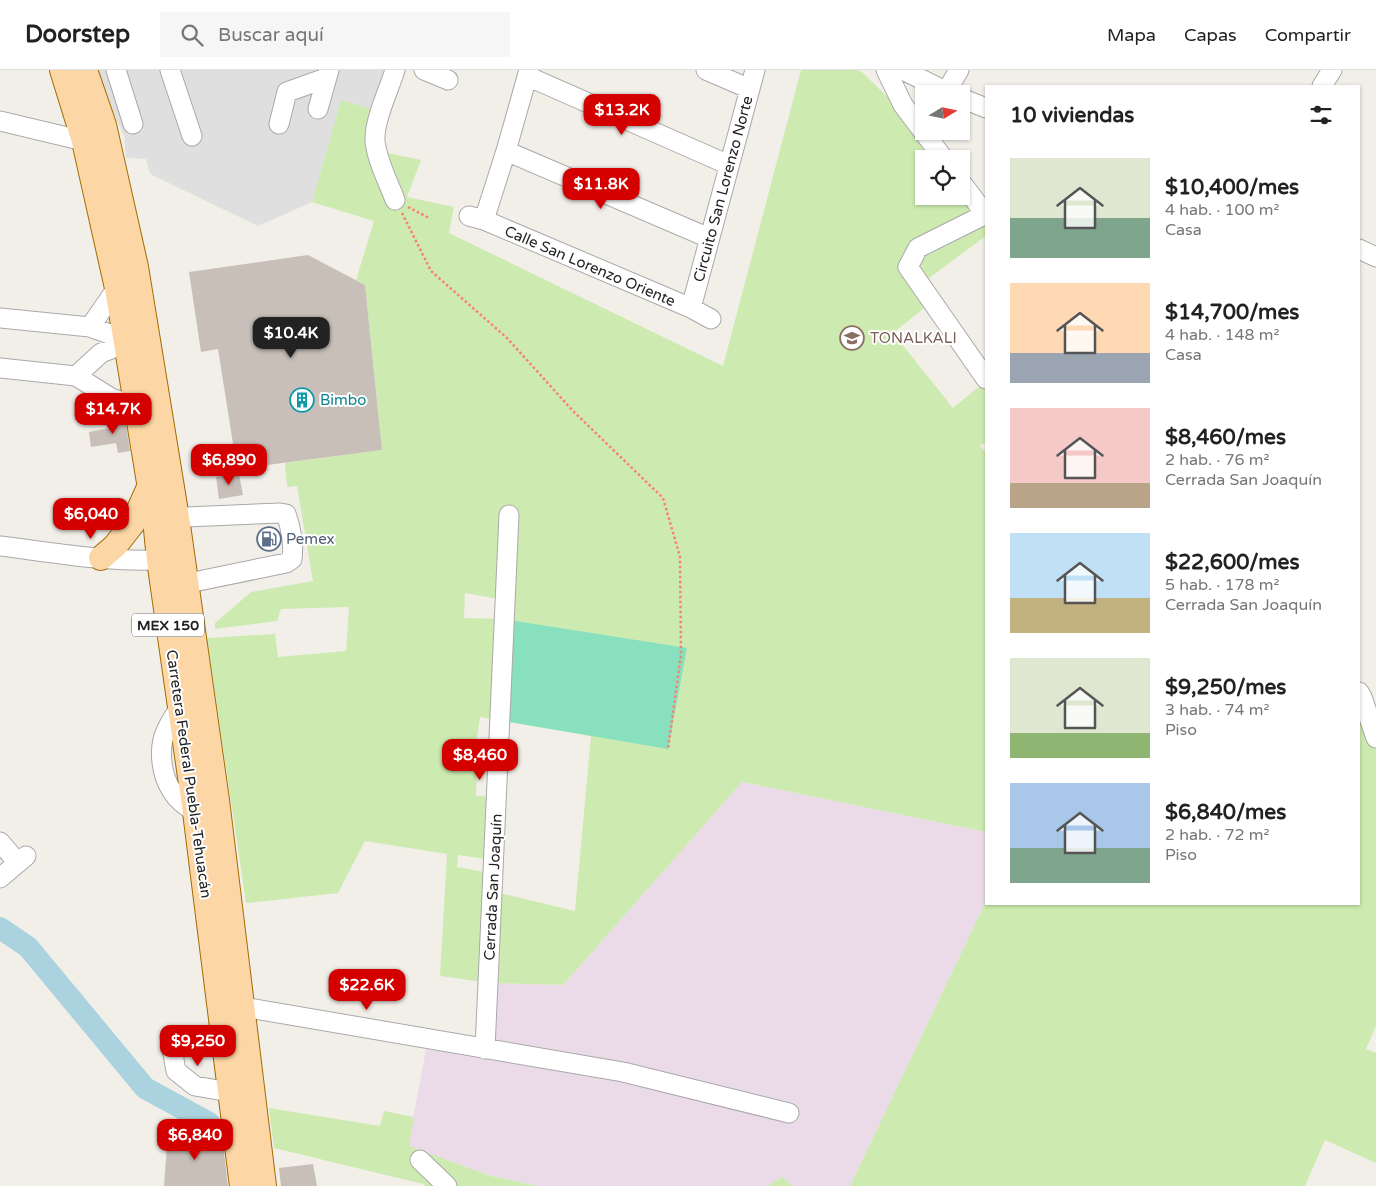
<!DOCTYPE html>
<html lang="es">
<head>
<meta charset="utf-8">
<style>
	body { margin:0; font-family:"Varela Round",sans-serif; background:#f6f6f6; color:#222; height:100vh; display:flex; flex-direction:column; font-size:19px; white-space:nowrap }
	* { box-sizing:border-box; margin:0 }
	p { font-size:16px; color:#767676 }
	.icon { flex:none; width:28px; height:28px; fill:none; stroke:currentColor; stroke-width:2; stroke-linecap:round; stroke-linejoin:round }
	.map { position:relative; flex:1; overflow:hidden }
	.panel { position:absolute; left:985px; top:15px; width:375px; height:820px; display:flex; flex-direction:column; background:#fff; border-radius:0px; box-shadow:0 1px 4px #0004 }
	.panel>* { flex:none }
	.needle { width:32px; rotate:80deg }
	.tools { position:absolute; left:915px; top:15px; display:grid; gap:10px }
	.tools a { display:grid; place-items:center; width:55px; height:55px; border-radius:0px; background:#fff; box-shadow:0 1px 4px #0004; font-size:25px }
	.price { position:absolute; translate:-50% -42px; padding:0 11px; border-radius:10px; background:#d40000; color:#fff; font-size:16px; line-height:32px; filter:drop-shadow(0 1px 2px #0008) }
	.price::after { content:''; position:absolute; left:50%; top:30px; width:15px; height:11px; margin-left:-8px; background:inherit; clip-path:polygon(0 0,100% 0,50% 100%) }
	.price.selected { background:#222; color:#fff }
	ul { padding:0; list-style:none }
	li { display:flex; align-items:center; gap:15px; height:125px; padding:0 25px }
	li span { display:grid; place-items:center; flex:none; width:140px; height:100px; border-radius:0px; color:#555 }
	li>.icon { margin-inline-start:auto }
	span .icon { width:60px; height:60px; fill:#fffc; stroke-width:1 }
	li b { font-size:21px }
	h2 { display:flex; justify-content:space-between; align-items:center; height:60px; padding:0 25px; font-size:21px }
	header { display:flex; align-items:center; gap:30px; box-sizing:border-box; height:70px; padding:0 25px; background:#fff; border-bottom:1px solid #e0e0e0 }
	header strong { font-size:24px }
	nav { display:flex; gap:28px; margin-inline-start:auto; font-size:18px }
	.search { width:350px; height:45px; background:#f6f6f6; display:flex; align-items:center; gap:12px; box-sizing:border-box; padding:0 18px; border-radius:0px; color:#767676; font-size:19px }
	.map>svg:first-child { display:block }
	.residential { fill:#e0dfdf }
	.industrial { fill:#ebdbe8 }
	.grass { fill:#cdebb0; fill-rule:evenodd }
	.pitch { fill:#88e0be }
	.lines { fill:none; stroke-linecap:round; stroke-linejoin:round }
	.river { stroke:#aad3df; stroke-width:22 }
	.building { fill:#c7bfb8 }
	.minor-casing { stroke:#a9a9a9; stroke-width:21 }
	.major-casing { stroke:#a06b00; stroke-width:26 }
	.path { stroke:#fa8072; stroke-width:2.5; stroke-dasharray:2.5 2.5; stroke-linecap:butt }
	.minor { stroke:#fff; stroke-width:19 }
	.major { stroke:#fcd6a4; stroke-width:24 }
	.labels { text-anchor:middle; stroke-width:4; stroke-linejoin:round; paint-order:stroke }
	.shield { fill:#fff; stroke:#646464; stroke-width:1 }
	.shield-label { font-size:14px; font-weight:bold; fill:#222 }
	.street-label { font-size:15px; fill:#222; stroke:#fff }
	.education-label { font-size:15px; fill:#785e54; stroke:#fff; text-anchor:start }
	.culture-label { font-size:15px; fill:#0d838f; stroke:#fff; text-anchor:start }
	.service-label { font-size:15px; fill:#4e5e75; stroke:#fff; text-anchor:start }
</style>
</head>
<body>
<header>
<strong>Doorstep</strong>
<div class="search"><svg class="icon" aria-label="search" viewBox="0 0 24 24"><circle cx="10" cy="10" r="6"/><path d="M15 15l6 6"/></svg>Buscar aquí</div>
<nav><a>Mapa</a><a>Capas</a><a>Compartir</a></nav>
</header>
<div class="map">
<svg width="1376" height="1116" viewBox="0 0 1376 1116">
	<rect width="100%" height="100%" fill="#f2efe9"/>
	<path class="residential" d="M95,0H397L385,43L341,30L312,132L258,156L150,104L146,89L126,88L124,66Z"/>
	<path class="industrial" d="M742,712L986,762V831L850,1116H793L782,1107L768,1116H538L492,1106L408,1076L428,969L486,980L490,913L563,915Z"/>
	<path class="grass" d="M801,0H858L863,3L910,49L941,89H924V126H961L986,147V166L925,211L934,230L893,263L953,338L981,315L986,321V371L980,376L986,383V762L742,712L563,915L490,913L440,906L447,784L365,771L338,823L246,833L207,568L275,564L278,587L346,581L349,537L281,539L277,551L215,559V553L251,522L313,511L297,416L287,417L285,393L382,380L365,215L356,210L374,151L312,132L341,30L385,43L378,81L421,90L407,127L454,137L449,163L723,296ZM465,523L510,531L509,549L464,548ZM480,647L591,666L575,841L495,822L500,727L476,726L477,692L461,689L464,672L476,673ZM458,785L487,789L485,802L457,797Z
		M1359,627L1376,672V956L1366,979L1376,983V1093L1325,1070L1305,1116H850L986,831V834H1359Z
		M269,1038L380,1056L384,1041L414,1047L409,1076L491,1106L538,1116H425L423,1114L274,1078Z
		M782,1107L793,1116H768Z"/>
	<path class="pitch" d="M509,550L687,578L668,679L504,651Z"/>
	<g class="lines">
		<path class="river" d="M0,858L28,877L145,1018L209,1053"/>
	</g>
	<path class="building" d="M308,185L365,215L382,380L237,399L218,279L201,282L189,202Z
		M124,343L130,381L118,383L116,373L91,377L89,362L115,357L113,345Z
		M239,404L243,425L219,429L216,407Z
		M168,1062L222,1066L228,1116H164Z
		M313,1094L317,1116H281L279,1098Z"/>
	<g class="lines">
		<g class="minor-casing">
			<path id="minor" d="M116,0L133,54
				M170,0L192,66
				M424,0L448,10
				M706,0L750,19
				M886,0L903,35L944,89
				M903,0L951,24
				M527,6L729,95
				M1322,16L1332,0
				M946,22L959,0
				M961,28L986,38
				M318,39L329,0
				M0,51L84,71
				M279,54L287,22L326,8
				M506,81L709,168
				M961,112L986,145
				M395,130C388,111 377,91 375,71C374,50 389,20 395,0
				M986,144L918,178L908,197L986,309
				M469,146L484,150L691,238L711,249
				M484,150L506,81L529,0
				M1359,179L1376,187
				M691,238L755,0
				M0,248L90,257L126,270
				M90,257L117,218
				M0,298L76,306L111,328L120,331L137,332
				M76,306L101,283L127,273
				M163,448L280,443L286,444C291,457 294,475 292,489L286,493L174,516
				M0,476C57,483 114,494 172,489
				M1359,622L1362,627L1376,668
				M180,637C175,645 170,652 166,661C158,678 161,705 172,721C177,730 186,736 195,742
				M0,772L18,793
				M0,808L26,786
				M243,937L623,1002L789,1043
				M170,967L176,1001L195,1016L230,1022
				M485,979L509,445
				M420,1090L447,1116"/>
		</g>
		<g class="major-casing">
			<path id="major" d="M62,0L84,71L117,218L155,449L159,490L195,742L242,1116
				M85,0L104,55L136,197L177,448L217,730L264,1116
				M101,488L115,476L133,453L150,415"/>
		</g>
		<path class="path" d="M408,137L429,148
			M402,143L431,201L507,268L573,341L663,428L680,487L681,585L668,679"/>
		<use href="#minor" class="minor"/>
		<use href="#major" class="major"/>
	</g>
	<defs>
		<g id="school-ring" transform="scale(1.25)"><circle r="9.5" fill="#fff" stroke="#8d6e63" stroke-width="1.5"/><path d="M0-5L7-2L0 1L-7-2ZM-4 1L0 2.5L4 1V4Q0 6-4 4Z" fill="#8d6e63"/></g>
		<g id="building-ring" transform="scale(1.25)"><circle r="9.5" fill="#fff" stroke="#0f9aa8" stroke-width="1.5"/><path d="M-4-6H4V6H1V3H-1V6H-4ZM-2.5-4.3h1.7v1.8h-1.7ZM.8-4.3h1.7v1.8H.8ZM-2.5-1h1.7V.8h-1.7ZM.8-1h1.7V.8H.8Z" fill="#0f9aa8"/></g>
		<g id="fuel-ring" transform="scale(1.25)"><circle r="9.5" fill="#fff" stroke="#5c6f8a" stroke-width="1.5"/><path d="M-5.5-6h7V0h2V4h1.3V-2.5L3-4.5l.8-.8L6-3V5H2.5V1h-1V6h-7ZM-4.2-4.7v3.2H.2V-4.7Z" fill="#5c6f8a"/></g>
	</defs>
	<g fill-rule="evenodd">
		<use href="#school-ring" x="852" y="268"/>
		<use href="#building-ring" x="302" y="330"/>
		<use href="#fuel-ring" x="269" y="469"/>
	</g>
	<g class="labels">
		<rect class="shield" x="132" y="543.5" width="72" height="23" rx="4"/>
		<g class="shield-label">
			<text x="168" y="560">MEX 150</text>
		</g>
		<g class="street-label">
			<text transform="translate(723 119) rotate(-75)" y="5">Circuito San Lorenzo Norte</text>
			<text transform="translate(590 196) rotate(23)" y="5">Calle San Lorenzo Oriente</text>
			<text transform="translate(189 704) rotate(82)" y="5">Carretera Federal Puebla-Tehuacán</text>
			<text transform="translate(493 817) rotate(-87)" y="5">Cerrada San Joaquín</text>
		</g>
		<g class="education-label">
			<text x="870" y="273">TONALKALI</text>
		</g>
		<g class="culture-label">
			<text x="320" y="335">Bimbo</text>
		</g>
		<g class="service-label">
			<text x="286" y="474">Pemex</text>
		</g>
	</g>
</svg>
<div class="tools">
<a><svg class="needle" viewBox="-14 -14 28 28"><path d="M0-13l5 13h-10z" fill="#e53935"/><path d="M0 13l5-13h-10z" fill="#767676"/></svg></a>
<a><svg class="icon" aria-label="locate" viewBox="0 0 24 24"><circle cx="12" cy="12" r="6"/><path d="M12 2v4M12 18v4M2 12h4M18 12h4"/></svg></a>
</div>
<b class="price" style="left:622px;top:66px">$13.2K</b>
<b class="price" style="left:601px;top:140px">$11.8K</b>
<b class="price selected" style="left:291px;top:289px">$10.4K</b>
<b class="price" style="left:113px;top:365px">$14.7K</b>
<b class="price" style="left:229px;top:416px">$6,890</b>
<b class="price" style="left:91px;top:470px">$6,040</b>
<b class="price" style="left:480px;top:711px">$8,460</b>
<b class="price" style="left:367px;top:941px">$22.6K</b>
<b class="price" style="left:198px;top:997px">$9,250</b>
<b class="price" style="left:195px;top:1091px">$6,840</b>
<section class="panel">
<h2>10 viviendas<svg class="icon" aria-label="filters" viewBox="0 0 24 24"><path d="M4 7h16M4 17h16"/><circle cx="9" cy="7" r="2"/><circle cx="15" cy="17" r="2"/></svg></h2>
<ul>
<li><span style="background:linear-gradient(#dfe7d0 60%,#7fa58c 0)"><svg class="icon" aria-label="home" viewBox="0 0 24 24"><path d="M3 11l9-7 9 7M6 9v11h12V9"/></svg></span><div><b>$10,400/mes</b><p>4 hab. · 100 m²</p><p>Casa</p></div></li>
<li><span style="background:linear-gradient(#ffd9b3 70%,#9aa5b1 0)"><svg class="icon" aria-label="home" viewBox="0 0 24 24"><path d="M3 11l9-7 9 7M6 9v11h12V9"/></svg></span><div><b>$14,700/mes</b><p>4 hab. · 148 m²</p><p>Casa</p></div></li>
<li><span style="background:linear-gradient(#f6c9c9 75%,#b9a48a 0)"><svg class="icon" aria-label="home" viewBox="0 0 24 24"><path d="M3 11l9-7 9 7M6 9v11h12V9"/></svg></span><div><b>$8,460/mes</b><p>2 hab. · 76 m²</p><p>Cerrada San Joaquín</p></div></li>
<li><span style="background:linear-gradient(#bfe0f5 65%,#c2b280 0)"><svg class="icon" aria-label="home" viewBox="0 0 24 24"><path d="M3 11l9-7 9 7M6 9v11h12V9"/></svg></span><div><b>$22,600/mes</b><p>5 hab. · 178 m²</p><p>Cerrada San Joaquín</p></div></li>
<li><span style="background:linear-gradient(#dfe7d0 75%,#8fb573 0)"><svg class="icon" aria-label="home" viewBox="0 0 24 24"><path d="M3 11l9-7 9 7M6 9v11h12V9"/></svg></span><div><b>$9,250/mes</b><p>3 hab. · 74 m²</p><p>Piso</p></div></li>
<li><span style="background:linear-gradient(#a9c7e8 65%,#7fa58c 0)"><svg class="icon" aria-label="home" viewBox="0 0 24 24"><path d="M3 11l9-7 9 7M6 9v11h12V9"/></svg></span><div><b>$6,840/mes</b><p>2 hab. · 72 m²</p><p>Piso</p></div></li>
</ul>
</section>
</div>
</body>
</html>
